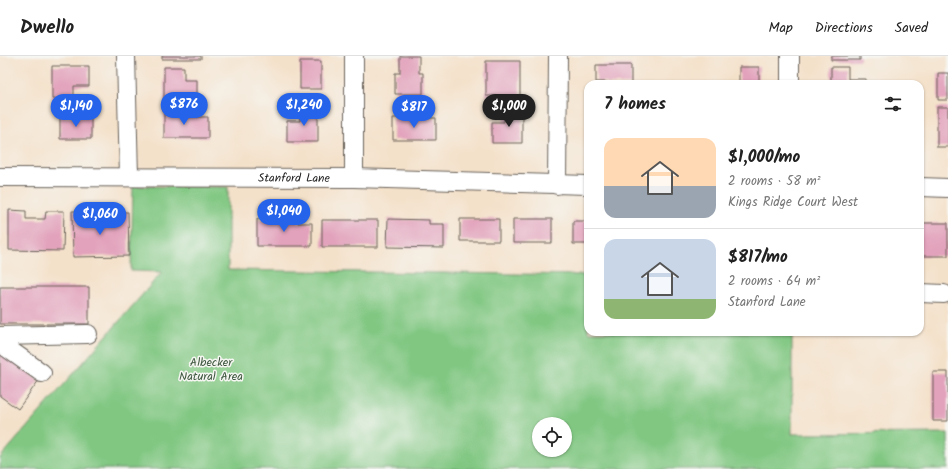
<!DOCTYPE html>
<html lang="en">
<head>
<meta charset="utf-8">
<style>
	body { margin:0; font-family:Kalam,sans-serif; background:#f2f2f2; color:#222; height:100vh; display:flex; flex-direction:column; font-size:15px; white-space:nowrap }
	* { box-sizing:border-box; margin:0 }
	p { font-size:13px; color:#767676 }
	.icon { flex:none; width:22px; height:22px; fill:none; stroke:currentColor; stroke-width:2; stroke-linecap:round; stroke-linejoin:round }
	.map { position:relative; flex:1; overflow:hidden }
	.side { position:absolute; left:584px; top:24px; width:340px; height:256px; display:flex; flex-direction:column; background:#fff; border-radius:12px; box-shadow:0 1px 3px #0004 }
	.side>* { flex:none }
	.controls { position:absolute; left:532px; top:361px; display:grid; gap:8px }
	.controls a { display:grid; place-items:center; width:40px; height:40px; border-radius:50%; background:#fff; box-shadow:0 1px 3px #0004; font-size:20px }
	.price { position:absolute; translate:-50% -34px; padding:0 9px; border-radius:14px; background:#2563eb; color:#fff; font-size:13px; line-height:26px; filter:drop-shadow(0 1px 2px #0008) }
	.price::after { content:''; position:absolute; left:50%; top:24px; width:12px; height:9px; margin-left:-6px; background:inherit; clip-path:polygon(0 0,100% 0,50% 100%) }
	.price.active { background:#222; color:#fff }
	ul { padding:0; list-style:none }
	li { display:flex; align-items:center; gap:12px; height:100px; padding:0 20px }
	li+li { border-top:1px solid #e0e0e0 }
	li span { display:grid; place-items:center; flex:none; width:112px; height:80px; border-radius:12px; color:#555 }
	li>.icon { margin-inline-start:auto }
	span .icon { width:48px; height:48px; fill:#fffc; stroke-width:1 }
	li b { font-size:17px }
	h2 { display:flex; justify-content:space-between; align-items:center; height:48px; padding:0 20px; font-size:17px }
	header { display:flex; align-items:center; gap:24px; box-sizing:border-box; height:56px; padding:0 20px; background:#fff; border-bottom:1px solid #e0e0e0 }
	header strong { font-size:19px }
	nav { display:flex; gap:22px; margin-inline-start:auto; font-size:14px }
	.map>svg:first-child { display:block }
	.green { fill:#81c782; stroke:#4e724f; fill-rule:evenodd }
	.building { fill:#e2a2bb }
	.lines { fill:none; stroke-linecap:round; stroke-linejoin:round }
	.minor-casing { stroke:#686159; stroke-width:20 }
	.minor { stroke:#fff; stroke-width:18 }
	.labels { text-anchor:middle; stroke-width:3; stroke-linejoin:round; paint-order:stroke }
	.street-label { font-size:12px; fill:#1c1c1c; stroke:#f6f6f2 }
	.park-label { font-size:12px; fill:#3f5840; stroke:#f6f6f2 }
</style>
</head>
<body>
<header>
<strong>Dwello</strong>
<nav><a>Map</a><a>Directions</a><a>Saved</a></nav>
</header>
<div class="map">
<svg width="948" height="413" viewBox="0 0 948 413">
	<rect width="100%" height="100%" fill="#f6f6f2"/>
	<filter id="ink" filterUnits="userSpaceOnUse"><feTurbulence type="fractalNoise" baseFrequency=".025" numOctaves="2"/><feDisplacementMap in="SourceGraphic" scale="8" xChannelSelector="R" yChannelSelector="G"/><feConvolveMatrix kernelMatrix="1 2 1 2 8 2 1 2 1" color-interpolation-filters="sRGB"/></filter>
	<filter id="wash" filterUnits="userSpaceOnUse"><feTurbulence type="fractalNoise" baseFrequency=".012" numOctaves="4" result="noise"/><feDisplacementMap in="SourceGraphic" scale="16" xChannelSelector="R" yChannelSelector="G"/><feGaussianBlur stdDeviation="0.9" result="paint"/><feColorMatrix in="noise" values="0 0 0 0 0 0 0 0 0 0 0 0 0 0 0 0 0 1.4 0 .05"/><feComposite in="paint" operator="in"/></filter>
	<g filter="url(#wash)">
		<rect width="100%" height="100%" fill="#f4e1ca"/>
		<path class="green" d="M133,130L228,131V214L588,219V276H792V378L948,377V413H0V402L162,216L131,215ZM539,368H565V394H539Z"/>
		<g id="blocks">
			<path class="building" d="M162,0H201V3H162Z
				M400,0H419V17H423V38H395V17H400Z
				M831,0H860V4H831Z
				M300,5H321V33H300Z
				M486,5H520V40H486Z
				M596,9H631V28H607V26H596Z
				M52,10H89V30H74V43H52Z
				M164,11H184V24H197V45H164Z
				M739,11H759V28H739Z
				M831,11H848V23H866V28H831Z
				M938,17H948V44H938Z
				M937,51H948V91H937Z
				M300,52H318V86H287V65H300Z
				M164,53H181V61H208V82H164Z
				M504,54H522V87H492V66H504Z
				M60,61H91V83H60Z
				M393,62H436V84H393Z
				M9,154L26,155V163H45L46,155H64L63,195L9,194Z
				M72,155H90V166H111L110,156H128L129,200L73,201Z
				M257,163H298V167H312V190H257Z
				M388,163L429,164V168H444V192L387,191Z
				M460,163H499V185H460Z
				M513,163H552V187H513Z
				M322,164H378V191H322Z
				M573,165H588V188H573Z
				M920,167H948V200H920Z
				M0,231H89V268H0Z
				M0,296L39,324L18,353L0,340Z
				M933,316H948V365H933Z"/>
		</g>
	</g>
	<g filter="url(#ink)">
		<use href="#blocks" fill-opacity="0" stroke="#686159" stroke-width="1"/>
		<g class="lines">
			<g class="minor-casing">
				<g id="minor">
					<path d="M126,0L129,121"/>
					<path d="M354,0V122"/>
					<path d="M790,28V0"/>
					<path id="s1" d="M0,121L354,122L588,129"/>
					<path d="M557,129L558,0"/>
					<path d="M920,131L948,132"/>
					<path d="M920,237L944,238"/>
					<path d="M0,280L88,278"/>
					<path d="M0,287L42,317"/>
				</g>
			</g>
			<use href="#minor" class="minor"/>
		</g>
	</g>
	<g class="labels">
		<g class="street-label">
			<text dy="4" stroke="none"><textPath href="#s1" startOffset="294">Stanford Lane</textPath></text>
		</g>
		<g class="park-label">
			<text x="211" y="310">Albecker<tspan x="211" dy="14">Natural Area</tspan></text>
		</g>
	</g>
</svg>
<div class="controls">
<a><svg class="icon" aria-label="locate" viewBox="0 0 24 24"><circle cx="12" cy="12" r="6"/><path d="M12 2v4M12 18v4M2 12h4M18 12h4"/></svg></a>
</div>
<b class="price" style="left:184px;top:70px">$876</b>
<b class="price" style="left:304px;top:71px">$1,240</b>
<b class="price" style="left:76px;top:72px">$1,140</b>
<b class="price active" style="left:509px;top:72px">$1,000</b>
<b class="price" style="left:414px;top:73px">$817</b>
<b class="price" style="left:284px;top:177px">$1,040</b>
<b class="price" style="left:100px;top:180px">$1,060</b>
<section class="side">
<h2>7 homes<svg class="icon" aria-label="filters" viewBox="0 0 24 24"><path d="M4 7h16M4 17h16"/><circle cx="9" cy="7" r="2"/><circle cx="15" cy="17" r="2"/></svg></h2>
<ul>
<li><span style="background:linear-gradient(#ffd9b3 60%,#9aa5b1 0)"><svg class="icon" aria-label="home" viewBox="0 0 24 24"><path d="M3 11l9-7 9 7M6 9v11h12V9"/></svg></span><div><b>$1,000/mo</b><p>2 rooms · 58 m²</p><p>Kings Ridge Court West</p></div></li>
<li><span style="background:linear-gradient(#c9d6e8 75%,#8fb573 0)"><svg class="icon" aria-label="home" viewBox="0 0 24 24"><path d="M3 11l9-7 9 7M6 9v11h12V9"/></svg></span><div><b>$817/mo</b><p>2 rooms · 64 m²</p><p>Stanford Lane</p></div></li>
</ul>
</section>
</div>
</body>
</html>
